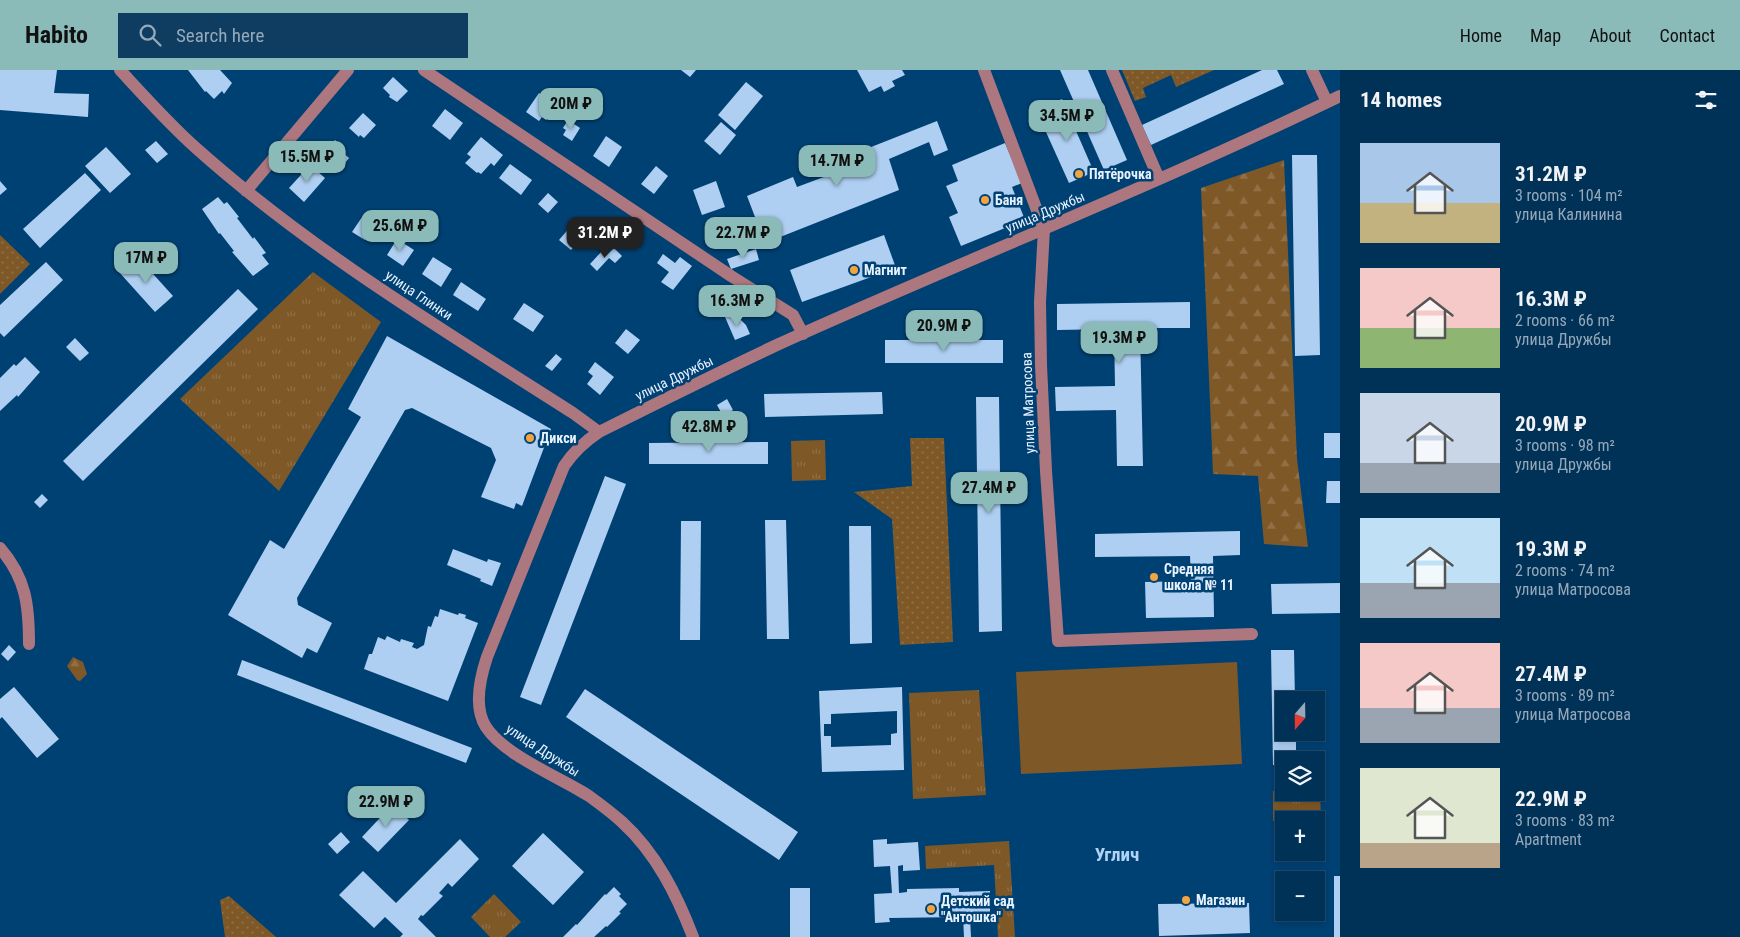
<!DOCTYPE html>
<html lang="en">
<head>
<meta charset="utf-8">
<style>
	body { margin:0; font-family:"Roboto Condensed",sans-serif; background:#0e3d61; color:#f1f3f6; height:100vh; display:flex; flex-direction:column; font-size:19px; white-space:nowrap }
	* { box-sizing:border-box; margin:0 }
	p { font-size:16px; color:#95a9ba }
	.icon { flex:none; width:28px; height:28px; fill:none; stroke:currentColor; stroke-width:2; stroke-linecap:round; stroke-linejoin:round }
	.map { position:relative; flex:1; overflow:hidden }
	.side { display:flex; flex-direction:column; background:#003157; width:400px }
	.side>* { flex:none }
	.needle { width:32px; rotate:200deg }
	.fabs { position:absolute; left:1275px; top:621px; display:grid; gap:10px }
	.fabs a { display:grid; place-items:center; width:50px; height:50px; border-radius:0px; background:#003157; box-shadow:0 2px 8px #0003,0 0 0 1px #224c6d; font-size:25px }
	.price { position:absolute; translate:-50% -42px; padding:0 11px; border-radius:10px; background:#8bbbb9; color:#111; font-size:16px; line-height:32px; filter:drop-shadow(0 1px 2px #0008) }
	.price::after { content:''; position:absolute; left:50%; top:30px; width:15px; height:11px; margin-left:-8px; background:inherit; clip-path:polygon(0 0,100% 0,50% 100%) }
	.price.on { background:#222; color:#fff }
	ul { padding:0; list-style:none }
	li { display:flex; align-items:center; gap:15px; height:125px; padding:0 20px }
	li span { display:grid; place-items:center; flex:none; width:140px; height:100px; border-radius:0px; color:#555 }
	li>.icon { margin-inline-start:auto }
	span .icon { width:60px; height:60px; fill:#fffc; stroke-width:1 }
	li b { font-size:21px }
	h2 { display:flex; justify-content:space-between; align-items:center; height:60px; padding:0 20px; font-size:21px }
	header { display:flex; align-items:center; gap:30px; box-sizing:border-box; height:70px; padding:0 25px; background:#8bbbb9; color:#111 }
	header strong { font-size:24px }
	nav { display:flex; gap:28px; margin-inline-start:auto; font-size:18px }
	.search { width:350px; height:45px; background:#0e3d61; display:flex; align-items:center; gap:12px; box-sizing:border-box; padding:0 18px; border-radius:0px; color:#95a9ba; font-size:19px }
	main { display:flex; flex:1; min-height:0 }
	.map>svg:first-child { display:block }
	.grass { fill:url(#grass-dots) }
	.forest { fill:url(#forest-firs) }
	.park { fill:url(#park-tufts) }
	.pitch { fill:#7f5827 }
	.building { fill:#aecff2; fill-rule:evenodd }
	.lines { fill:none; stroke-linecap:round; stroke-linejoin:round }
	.minor { stroke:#ad777f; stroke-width:12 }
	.poi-dot { fill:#f1a540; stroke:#004174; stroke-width:2 }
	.labels { text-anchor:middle; stroke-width:5; stroke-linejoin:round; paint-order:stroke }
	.poi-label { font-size:14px; font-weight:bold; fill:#e7f2ff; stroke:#004174; text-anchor:start }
	.street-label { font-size:14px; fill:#e7f2ff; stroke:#004174 }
	.district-label { font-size:19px; font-weight:bold; fill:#afd2f6; stroke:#004174 }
</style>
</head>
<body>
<header>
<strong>Habito</strong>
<div class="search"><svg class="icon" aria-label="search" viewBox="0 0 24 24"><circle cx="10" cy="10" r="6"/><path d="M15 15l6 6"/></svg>Search here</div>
<nav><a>Home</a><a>Map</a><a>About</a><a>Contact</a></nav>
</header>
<main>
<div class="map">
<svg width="1340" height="867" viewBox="0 0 1340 867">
	<defs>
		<pattern id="grass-dots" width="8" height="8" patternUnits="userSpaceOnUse" patternTransform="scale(1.25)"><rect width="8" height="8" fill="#7f5827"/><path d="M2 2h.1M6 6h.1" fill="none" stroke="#917047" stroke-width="1.8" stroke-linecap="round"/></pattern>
		<pattern id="forest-firs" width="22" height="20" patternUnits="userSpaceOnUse" patternTransform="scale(1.25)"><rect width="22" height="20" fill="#7f5827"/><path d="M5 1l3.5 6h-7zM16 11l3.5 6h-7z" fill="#917047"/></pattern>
		<pattern id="park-tufts" width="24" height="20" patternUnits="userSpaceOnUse" patternTransform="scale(1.25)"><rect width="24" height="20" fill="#7f5827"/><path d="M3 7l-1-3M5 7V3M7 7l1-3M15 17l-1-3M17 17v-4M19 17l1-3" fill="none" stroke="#917047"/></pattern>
	</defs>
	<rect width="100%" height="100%" fill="#004174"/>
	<path class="grass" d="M1122,0H1214L1176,17L1171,5L1143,18L1146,27L1135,31Z
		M0,165L30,194L0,224Z
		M910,368H944L953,572L900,575L892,449L854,422L912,416Z
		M229,826L276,867H225L220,830Z"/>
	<path class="forest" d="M1284,90L1297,389L1308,477L1264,474L1258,406L1213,404L1201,118Z
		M73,587L83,592L87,604L80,611L77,610L67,596Z"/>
	<path class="park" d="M313,202L381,252L279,421L180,329Z
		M825,370L826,410L792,411L791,371Z
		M979,620L986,725L913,729L909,623Z
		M1273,721L1316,722V721H1320L1321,750L1273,751Z
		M1009,771L1015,867H998L994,795L926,799L925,776Z
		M494,824L521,852L505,867H490L471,847Z"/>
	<path class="pitch" d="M1237,592L1242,694L1021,704L1016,602Z"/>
	<path class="building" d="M0,0H57L54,23L89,24L88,47L0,40Z
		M188,0H220L232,13L224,24L222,21L214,29L206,21L205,22Z
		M681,0H696L690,7Z
		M857,0H902L905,5L892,11L895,16L884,22L881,16L869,22Z
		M1060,0H1088L1127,90L1104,100Z
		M1262,0H1277L1284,14L1151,75L1142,55Z
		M393,7L408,21L397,32L389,27L390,25L383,18Z
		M746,12L763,26L735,60L718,45Z
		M539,23L552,33L549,38L553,41L546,50L542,47L539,51L526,42Z
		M1062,29L1094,102L1069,113L1046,62L1051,60L1042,38Z
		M445,39L463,53L450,70L432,56Z
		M363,43L376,55L364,68L360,65L359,67L349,58Z
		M568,50L580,58L572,71L563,65L566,60L563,58Z
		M937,51L948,80L934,86L929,72L889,89L899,120L765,173L747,126L793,107L797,117L864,92L861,81Z
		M721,52L736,65L720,85L704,71Z
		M606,66L622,77L609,97L593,86Z
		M481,67L503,85L494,96L491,93L481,104L478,102L477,103L465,93L471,87L467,84Z
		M335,70L345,79L342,82L349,88L341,98L324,83Z
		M156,71L168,84L157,93L145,80Z
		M1005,73L1022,113L1012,117L1025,150L961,176L949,147L958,143L946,116L958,111L952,95Z
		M106,77L131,104L110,123L85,96Z
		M1292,85H1317L1320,285L1295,286Z
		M510,94L532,110L521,125L499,108Z
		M310,95L325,108L304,132L289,118Z
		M656,96L668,106L654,124L641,114Z
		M85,103L101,120L40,178L23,159Z
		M0,111L7,119L0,125Z
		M716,111L725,137L702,145L693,120Z
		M548,123L558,132L548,143L538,134Z
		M218,127L224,134L227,132L239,147L237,148L253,169L254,167L266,183L262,185L269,194L253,206L232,182L234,181L220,163L219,164L202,139Z
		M364,144L376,153L365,170L352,162Z
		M577,149L589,159L571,180L559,170Z
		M884,165L896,198L802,232L790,200Z
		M397,169L414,180L403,196L387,185Z
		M614,178L622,186L615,193L609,188L597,201L590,194L602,181L606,186Z
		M756,179L759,190L731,199L727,189Z
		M663,184L675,193L680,187L692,196L673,220L661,212L669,202L657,193Z
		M136,185L173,226L155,242L119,202Z
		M433,187L452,199L441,217L422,204Z
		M46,192L63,210L4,267L0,263V235Z
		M461,212L486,229L478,241L453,225Z
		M238,219L258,239L83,411L63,391Z
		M1190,232V258H1140L1143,396H1117L1116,340L1056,341L1055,317L1115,316L1114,259L1057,260V234Z
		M524,233L544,246L533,262L513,249Z
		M734,243L746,255L750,264L735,270L725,247Z
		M626,259L640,270L628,284L615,273Z
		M387,266L551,359L522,436L516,433L514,439L481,427L496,390L491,378L412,338L405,340L297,528L298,535L332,553L317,583L307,578L302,588L228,545L270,470L284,479L361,347L348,339Z
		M75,268L89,283L80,291L66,277Z
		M885,270H1003V293H885Z
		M556,284L562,289L552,301L545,296Z
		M25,287L40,302L18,327L17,325L0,341V308L14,294L16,296Z
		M595,292L614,307L600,325L587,314L593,306L588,302Z
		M882,322L883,344L765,347L764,324Z
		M976,327H999L1002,561L979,562Z
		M727,329L733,340L723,346L717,335Z
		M1324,363H1340V388H1324Z
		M768,372V394H649V373Z
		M605,406L626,414L541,635L520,627Z
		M1327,411H1340V433H1326Z
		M42,424L48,430L40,438L34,432Z
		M765,450H786L789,569H767Z
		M681,451H701L700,570H680Z
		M849,456H871L872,573L850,574Z
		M1240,461V485L1213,486L1214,547L1146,548L1145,512L1191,511L1190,486L1095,487V464Z
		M453,479L487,492L488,489L501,493L492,516L480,511L481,509L447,495Z
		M1340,513V543L1272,544L1271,514Z
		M440,539L458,545L459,543L466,545L465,548L478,553L448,631L364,599L369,584H372L378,567L385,570L387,566L400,572L401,569L414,573L412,577L417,579L424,575L428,556L431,557L435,546L438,547Z
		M9,575L16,582L8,591L1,584Z
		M1271,580H1294L1295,630H1284V662H1296V690H1284V695H1273Z
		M242,590L472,678L466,693L237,605Z
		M14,617L59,669L37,688L2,647L0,649V629Z
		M902,617L904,700L822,702L819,621ZM897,641V663L891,664V675L831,677V666H824V654H831V644Z
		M585,619L798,762L779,790L566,647Z
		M393,734L409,750L378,782L362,767Z
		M341,762L350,772L337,784L328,774Z
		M543,763L584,802L553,835L512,796Z
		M460,769L479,789L452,817L448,813L439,823L443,826L423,846L421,845L418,849L436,867H400L403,864L385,847L374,858L339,825L363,801L396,833Z
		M887,769V774L918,772L920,800L903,801V795L898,796L899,823L907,822V819L959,818V822L990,821V849L976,850V847H970L971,867H964L963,847L889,848L890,852L875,853L874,824L892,823L890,796L874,797L873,770Z
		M1334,806H1340V867H1334Z
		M614,817L621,824L619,826L627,834L619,842L621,843L607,857L606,856L594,867H563L576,854L577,855L605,824L606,825Z
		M790,818H810V867H790Z
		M1249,833L1250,863L1159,866L1158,834Z"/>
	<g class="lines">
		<path class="minor" d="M120,0C145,27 169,54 196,78C310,180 445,261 573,343L599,362
			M424,0L731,206L793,245L803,264
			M984,0L1044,159L1040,232L1041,295L1046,401L1058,571L1252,564
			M1112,0L1159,109
			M1312,0L1327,32
			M246,121L348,0
			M0,478C26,508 29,535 29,574
			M693,867C677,825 656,783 622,752C612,743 600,734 589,726C561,708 504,685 486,657C473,637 480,608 487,587L564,396C574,381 584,372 599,362C659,332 719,302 779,274C965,190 1156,115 1340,26"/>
	</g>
	<g class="poi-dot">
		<circle cx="1079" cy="104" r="5"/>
		<circle cx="985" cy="130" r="5"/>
		<circle cx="854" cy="200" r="5"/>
		<circle cx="530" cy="368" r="5"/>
		<circle cx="1154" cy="507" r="5"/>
		<circle cx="1186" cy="830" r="5"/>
		<circle cx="931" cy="839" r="5"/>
	</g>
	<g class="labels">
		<g class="poi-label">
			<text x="1089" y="109">Пятёрочка</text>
			<text x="995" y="135">Баня</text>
			<text x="864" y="205">Магнит</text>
			<text x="540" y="373">Дикси</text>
			<text x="1164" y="504">Средняя<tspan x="1164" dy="16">школа № 11</tspan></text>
			<text x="1196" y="835">Магазин</text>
			<text x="941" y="836">Детский сад<tspan x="941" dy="16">"Антошка"</tspan></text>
		</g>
		<g class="street-label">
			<text transform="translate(1045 142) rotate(-23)" y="5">улица Дружбы</text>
			<text transform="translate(419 225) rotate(34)" y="5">улица Глинки</text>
			<text transform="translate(674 308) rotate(-26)" y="5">улица Дружбы</text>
			<text transform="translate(1028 333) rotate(-92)" y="5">улица Матросова</text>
			<text transform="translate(543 680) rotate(33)" y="5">улица Дружбы</text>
		</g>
		<g class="district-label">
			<text x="1117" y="791">Углич</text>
		</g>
	</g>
</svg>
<div class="fabs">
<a><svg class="needle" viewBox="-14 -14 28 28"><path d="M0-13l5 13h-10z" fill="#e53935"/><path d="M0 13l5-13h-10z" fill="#95a9ba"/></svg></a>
<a><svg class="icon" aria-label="layers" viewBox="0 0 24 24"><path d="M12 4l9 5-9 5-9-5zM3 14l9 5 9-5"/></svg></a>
<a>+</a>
<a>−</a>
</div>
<b class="price" style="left:571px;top:60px">20M ₽</b>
<b class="price" style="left:1067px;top:72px">34.5M ₽</b>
<b class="price" style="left:307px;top:113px">15.5M ₽</b>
<b class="price" style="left:837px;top:117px">14.7M ₽</b>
<b class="price" style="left:400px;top:182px">25.6M ₽</b>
<b class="price on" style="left:605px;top:189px">31.2M ₽</b>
<b class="price" style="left:743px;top:189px">22.7M ₽</b>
<b class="price" style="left:146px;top:214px">17M ₽</b>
<b class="price" style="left:737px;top:257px">16.3M ₽</b>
<b class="price" style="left:944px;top:282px">20.9M ₽</b>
<b class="price" style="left:1119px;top:294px">19.3M ₽</b>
<b class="price" style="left:709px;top:383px">42.8M ₽</b>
<b class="price" style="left:989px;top:444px">27.4M ₽</b>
<b class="price" style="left:386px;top:758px">22.9M ₽</b>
</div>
<section class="side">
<h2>14 homes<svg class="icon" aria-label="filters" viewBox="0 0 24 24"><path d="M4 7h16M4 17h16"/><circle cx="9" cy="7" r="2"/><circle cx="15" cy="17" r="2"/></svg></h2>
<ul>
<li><span style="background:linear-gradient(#a9c7e8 60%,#c2b280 0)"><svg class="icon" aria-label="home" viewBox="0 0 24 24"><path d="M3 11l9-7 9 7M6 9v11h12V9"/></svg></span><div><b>31.2M ₽</b><p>3 rooms · 104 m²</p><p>улица Калинина</p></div></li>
<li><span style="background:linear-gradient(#f6c9c9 60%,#8fb573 0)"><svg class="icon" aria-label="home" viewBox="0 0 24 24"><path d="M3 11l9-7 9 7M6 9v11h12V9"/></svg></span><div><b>16.3M ₽</b><p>2 rooms · 66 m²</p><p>улица Дружбы</p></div></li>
<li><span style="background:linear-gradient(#c9d6e8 70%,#9aa5b1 0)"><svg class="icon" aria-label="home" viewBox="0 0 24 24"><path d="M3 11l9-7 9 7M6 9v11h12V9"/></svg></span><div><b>20.9M ₽</b><p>3 rooms · 98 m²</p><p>улица Дружбы</p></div></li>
<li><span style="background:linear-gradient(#bfe0f5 65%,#9aa5b1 0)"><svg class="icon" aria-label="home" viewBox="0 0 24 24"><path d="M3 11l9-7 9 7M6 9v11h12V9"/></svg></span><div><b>19.3M ₽</b><p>2 rooms · 74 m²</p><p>улица Матросова</p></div></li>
<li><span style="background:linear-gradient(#f6c9c9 65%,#9aa5b1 0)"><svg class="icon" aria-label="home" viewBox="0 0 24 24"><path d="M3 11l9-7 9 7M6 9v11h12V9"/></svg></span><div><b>27.4M ₽</b><p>3 rooms · 89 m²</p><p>улица Матросова</p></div></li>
<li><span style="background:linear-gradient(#dfe7d0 75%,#b9a48a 0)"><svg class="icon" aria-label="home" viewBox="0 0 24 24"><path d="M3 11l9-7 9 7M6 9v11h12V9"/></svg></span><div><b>22.9M ₽</b><p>3 rooms · 83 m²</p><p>Apartment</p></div></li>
</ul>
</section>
</main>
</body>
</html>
